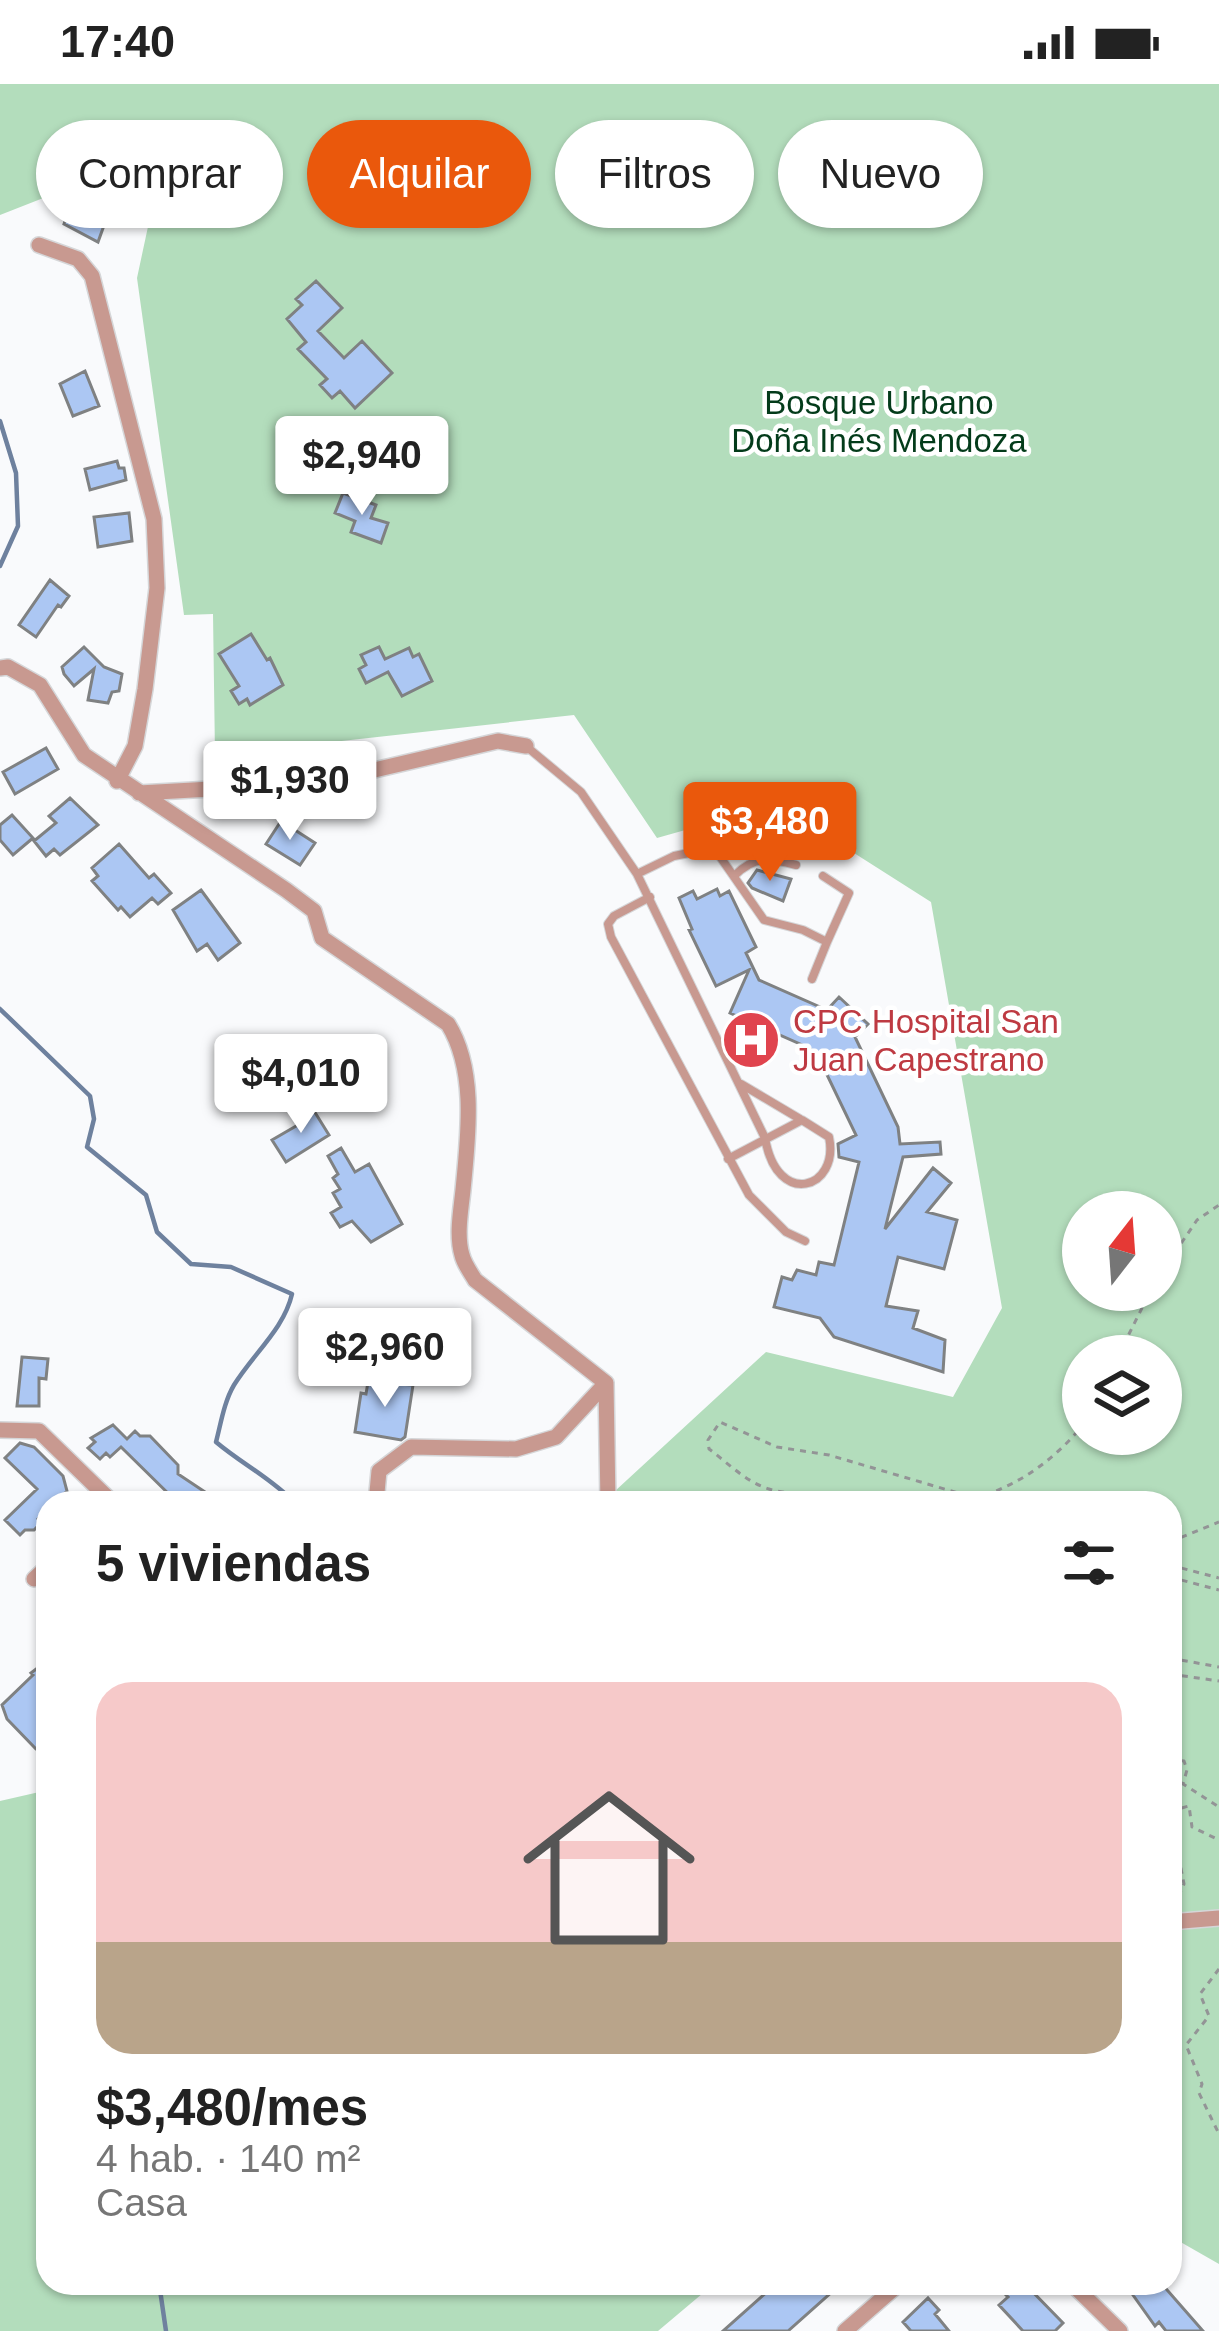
<!DOCTYPE html>
<html lang="es">
<head>
<meta charset="utf-8">
<style>
	body { margin:0; font-family:Helvetica,sans-serif; background:#f2f2f2; color:#222; height:100vh; display:flex; flex-direction:column; font-size:45px; white-space:nowrap }
	* { box-sizing:border-box; margin:0 }
	p { font-size:39px; color:#767676 }
	.icon { flex:none; width:66px; height:66px; fill:none; stroke:currentColor; stroke-width:2; stroke-linecap:round; stroke-linejoin:round }
	.map { position:relative; flex:1; overflow:hidden }
	.details { position:absolute; left:36px; top:1407px; width:1146px; height:804px; display:flex; flex-direction:column; background:#fff; border-radius:36px; box-shadow:0 3px 9px #0004 }
	.details>* { flex:none }
	.banner { position:absolute; left:36px; top:36px; width:1149px; height:108px; display:flex; gap:24px }
	.needle { width:78px; rotate:17deg }
	.buttons { position:absolute; left:1062px; top:1107px; display:grid; gap:24px }
	.buttons a { display:grid; place-items:center; width:120px; height:120px; border-radius:50%; background:#fff; box-shadow:0 3px 9px #0004; font-size:60px }
	.price { position:absolute; translate:-50% -102px; padding:0 27px; border-radius:12px; background:#fff; color:#222; font-size:39px; line-height:78px; filter:drop-shadow(0 3px 6px #0008) }
	.price::after { content:''; position:absolute; left:50%; top:72px; width:36px; height:27px; margin-left:-18px; background:inherit; clip-path:polygon(0 0,100% 0,50% 100%) }
	.price.active { background:#ea580c; color:#fff }
	ul { padding:0; list-style:none }
	li { display:grid; align-content:center; gap:24px; height:636px; padding:0 60px }
	li+li { border-top:3px solid #e0e0e0 }
	li span { display:grid; place-items:center; height:372px; border-radius:36px; color:#555 }
	li>.icon { margin-inline-start:auto }
	span .icon { width:216px; height:216px; fill:#fffc; stroke-width:1 }
	li b { font-size:51px }
	h2 { display:flex; justify-content:space-between; align-items:center; height:144px; padding:0 60px; font-size:51px }
	.tag { padding:0 42px; border-radius:54px; background:#fff; box-shadow:0 3px 9px #0004; font-size:42px; line-height:108px }
	.tag.active { background:#ea580c; color:#fff }
	.status { display:flex; justify-content:space-between; align-items:center; height:84px; padding:0 60px; background:#fff; direction:ltr }
	.status svg { height:33px; fill:currentColor }
	.map>svg:first-child { display:block }
	.green { fill:#b3ddbc; fill-rule:evenodd }
	.lines { fill:none; stroke-linecap:round; stroke-linejoin:round }
	.stream { stroke:#6e819e; stroke-width:4.5 }
	.building { fill:#acc7f3; stroke:#7f8182; stroke-width:3 }
	.service-casing { stroke:#d5d6d8; stroke-width:10 }
	.minor-casing { stroke:#d5d6d8; stroke-width:18 }
	.path { stroke:#939496; stroke-width:3; stroke-dasharray:6 6; stroke-linecap:butt }
	.service { stroke:#c89990; stroke-width:8 }
	.minor { stroke:#c89990; stroke-width:15 }
	.labels { text-anchor:middle; stroke-width:9; stroke-linejoin:round; paint-order:stroke }
	.park-label { font-size:33px; fill:#033b1a; stroke:#fff }
	.health-label { font-size:33px; fill:#be3a42; stroke:#fff; text-anchor:start }
</style>
</head>
<body>
<div class="status"><b>17:40</b><svg viewBox="0 0 49 12"><path d="M0 12V9h3v3zM5 12V6h3v6zM10 12V3h3v9zM15 12V0h3v12zM26 1h20v11H26zM47 4h2v5h-2z"/></svg></div>
<div class="map">
<svg width="1219" height="2247" viewBox="0 0 1219 2247">
	<rect width="100%" height="100%" fill="#f9fafc"/>
	<path class="green" d="M0,0H1219V2180L1170,2152V1419H602L766,1268L953,1313L1002,1224L931,818L777,720L657,754L574,631L215,671L213,530L184,531L137,194L152,124L135,78L0,131ZM1083,1128H1161V1206H1083ZM1083,1272H1161V1350H1083Z
		M48,1706V2199H715L658,2247H0V1717Z"/>
	<g class="lines">
		<path class="stream" d="M0,337L16,389L18,442L0,482
			M0,925L90,1012L94,1035L87,1063L146,1111L157,1148L191,1180L231,1183L292,1210C284,1245 253,1270 234,1301C224,1318 221,1339 216,1358C242,1380 271,1394 295,1419
			M159,2199L166,2247"/>
	</g>
	<path class="building" d="M75,109L111,122L98,158L64,140Z
		M316,197L342,224L318,247L344,274L362,257L392,289L355,324L340,307L332,314L320,301L327,295L298,265L306,258L287,235L302,221L296,215Z
		M85,287L99,322L73,332L60,300Z
		M117,377L119,384H124L126,396L90,406L85,385Z
		M343,409L376,421L371,434L388,439L381,459L351,448L355,437L335,429Z
		M129,429L132,457L98,463L94,433Z
		M50,496L69,512L61,523L58,521L36,553L19,541Z
		M251,550L267,576L270,574L283,601L250,621L247,615L239,620L231,607L239,602L219,570Z
		M84,563L104,583L122,590L119,607L112,608L108,619L88,616L94,585L74,602L64,590L62,583Z
		M379,563L385,575L409,564L413,573L419,570L432,597L402,612L388,588L366,599L359,585L366,581L361,571Z
		M46,664L58,685L15,710L3,688Z
		M70,714L98,741L60,771L54,765L46,772L34,757L56,739L49,732Z
		M12,731L33,754L13,771L0,756V741Z
		M281,737L315,759L300,781L266,760Z
		M119,760L149,794L154,790L171,809L158,820L152,814L130,833L121,823L118,826L92,797L98,792L92,784Z
		M757,786L791,795L783,817L752,804L748,799Z
		M717,805L720,812L729,807L756,863L746,869L759,896L827,926L839,913L868,940L855,953L898,1043L900,1060L940,1058L941,1070L903,1073L885,1145L933,1084L951,1099L927,1128L957,1136L944,1185L898,1173L886,1222L918,1227L913,1244L945,1256L943,1288L834,1253L820,1234L774,1223L782,1193L792,1196L797,1186L816,1191L819,1178L834,1181L859,1078L839,1073L838,1060L856,1051L818,972L809,964L730,929L749,886L716,902L689,846L692,845L679,814L693,807L697,815Z
		M201,806L240,859L218,876L207,860L197,867L173,826Z
		M340,970L357,996L350,1000L354,1008L326,1024L310,996L319,991L315,984Z
		M311,1022L329,1051L286,1078L272,1056L303,1038L298,1030Z
		M341,1064L355,1088L369,1080L402,1140L371,1158L352,1137L340,1143L331,1129L341,1123L333,1109L340,1105L333,1094L338,1090L328,1072Z
		M22,1273L48,1275L46,1295L39,1294V1322H17Z
		M368,1298L413,1301L405,1353L401,1356L355,1348L361,1309L366,1310Z
		M113,1341L127,1355L135,1347L140,1352H150L178,1381V1390L205,1408L194,1419H178L121,1363L110,1373L106,1369L100,1375L88,1364L95,1358L91,1354Z
		M20,1359L34,1363L63,1392L67,1407L55,1419H48V1425L38,1435L41,1439L34,1446H25L20,1451L5,1436L37,1405L5,1374Z
		M48,1576V1665H36L7,1635L2,1621L33,1591L31,1589Z
		M777,2199H842L788,2247H723Z
		M994,2199H1024L1063,2239L1055,2247H1023L999,2221L1008,2213Z
		M1147,2199H1161L1203,2247H1166L1159,2238L1155,2242L1133,2211Z
		M928,2214L939,2226L935,2230L949,2247H911L903,2238Z"/>
	<g class="lines">
		<g class="service-casing">
			<path id="service" d="M527,663L581,708L637,790L765,1054C777,1125 840,1105 829,1053L802,1036L728,1075
				M637,790L674,772L714,764L764,836L803,846L827,858L812,895
				M734,792C755,771 768,774 796,781
				M823,792L849,809L827,858
				M650,813L614,832L608,840L611,853L749,1111L786,1148L805,1157
				M741,1000L800,1035"/>
		</g>
		<g class="minor-casing">
			<path id="minor" d="M39,161L78,175L92,192L154,435L157,504L145,605L135,662L117,697
				M0,584L8,583L40,601L84,671L286,806L314,827L322,854L448,940C477,987 468,1053 463,1106C461,1126 456,1151 462,1171C464,1180 471,1189 475,1196L606,1299
				M139,709L319,699L498,657L526,662
				M606,1299L608,1419
				M0,1346L39,1347L113,1419
				M376,1419L379,1387L411,1363L516,1365L556,1353L606,1299
				M34,1495L48,1482
				M1170,1838L1219,1834
				M1071,2199L1120,2247
				M845,2247L900,2199"/>
		</g>
		<path class="path" d="M1161,1189L1197,1136L1219,1121
			M1118,1272L1151,1206
			M818,1419C803,1409 786,1410 769,1405C746,1398 728,1379 709,1365L708,1356L720,1338L777,1363L829,1371L975,1414C1019,1402 1055,1375 1083,1341
			M1170,1458L1219,1438
			M1170,1481L1219,1494
			M1170,1493L1219,1506
			M1170,1574L1219,1583
			M1170,1590L1219,1597
			M1170,1676L1184,1677L1187,1686L1183,1700L1219,1723
			M1170,1727L1189,1722L1192,1743L1219,1756
			M1170,1765L1178,1769L1184,1800L1175,1820
			M1219,1885L1200,1910L1209,1932L1186,1961L1202,2000L1199,2009L1219,2050"/>
		<use href="#service" class="service"/>
		<use href="#minor" class="minor"/>
	</g>
	<defs>
		<g id="hospital-disc" transform="scale(3)"><circle r="9.5" fill="#e0444e" stroke="#fff"/><path d="M-5-5h3v3.5h4V-5h3V5h-3V1.5h-4V5h-3Z" fill="#fff"/></g>
	</defs>
	<g fill-rule="evenodd">
		<use href="#hospital-disc" x="751" y="956"/>
	</g>
	<g class="labels">
		<g class="park-label">
			<text x="879" y="330">Bosque Urbano<tspan x="879" dy="38">Doña Inés Mendoza</tspan></text>
		</g>
		<g class="health-label">
			<text x="793" y="949">CPC Hospital San<tspan x="793" dy="38">Juan Capestrano</tspan></text>
		</g>
	</g>
</svg>
<div class="buttons">
<a><svg class="needle" viewBox="-14 -14 28 28"><path d="M0-13l5 13h-10z" fill="#e53935"/><path d="M0 13l5-13h-10z" fill="#767676"/></svg></a>
<a><svg class="icon" aria-label="layers" viewBox="0 0 24 24"><path d="M12 4l9 5-9 5-9-5zM3 14l9 5 9-5"/></svg></a>
</div>
<b class="price" style="left:362px;top:434px">$2,940</b>
<b class="price" style="left:290px;top:759px">$1,930</b>
<b class="price active" style="left:770px;top:800px">$3,480</b>
<b class="price" style="left:301px;top:1052px">$4,010</b>
<b class="price" style="left:385px;top:1326px">$2,960</b>
<div class="banner">
<a class="tag">Comprar</a>
<a class="tag active">Alquilar</a>
<a class="tag">Filtros</a>
<a class="tag">Nuevo</a>
</div>
<section class="details">
<h2>5 viviendas<svg class="icon" aria-label="filters" viewBox="0 0 24 24"><path d="M4 7h16M4 17h16"/><circle cx="9" cy="7" r="2"/><circle cx="15" cy="17" r="2"/></svg></h2>
<ul>
<li><span style="background:linear-gradient(#f6c9c9 70%,#b9a48a 0)"><svg class="icon" aria-label="home" viewBox="0 0 24 24"><path d="M3 11l9-7 9 7M6 9v11h12V9"/></svg></span><div><b>$3,480/mes</b><p>4 hab. · 140 m²</p><p>Casa</p></div></li>
</ul>
</section>
</div>
</body>
</html>
